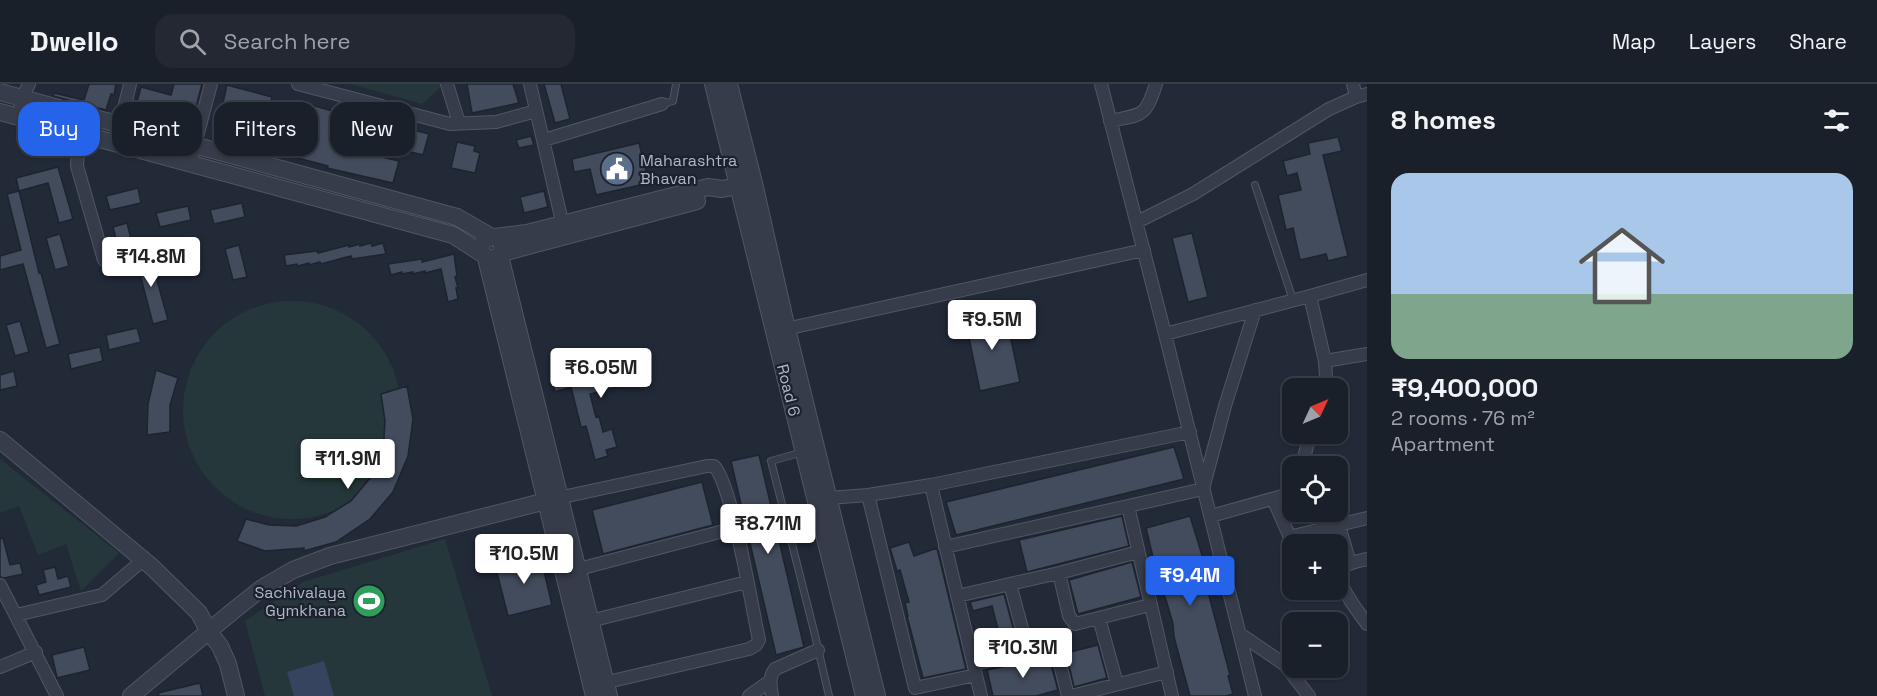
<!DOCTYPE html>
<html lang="en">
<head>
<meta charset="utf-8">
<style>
	body { margin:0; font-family:"Space Grotesk",sans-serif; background:#232832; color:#f1f3f6; height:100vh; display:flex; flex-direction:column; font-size:22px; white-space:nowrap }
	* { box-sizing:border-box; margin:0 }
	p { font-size:20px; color:#9fa3a8 }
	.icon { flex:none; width:33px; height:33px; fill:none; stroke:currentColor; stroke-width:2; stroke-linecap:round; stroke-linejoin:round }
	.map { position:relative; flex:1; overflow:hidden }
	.side { display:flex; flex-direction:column; background:#1a202a; width:510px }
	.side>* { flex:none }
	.banner { position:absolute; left:18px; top:18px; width:570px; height:54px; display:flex; gap:12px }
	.needle { width:39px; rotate:46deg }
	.tools { position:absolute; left:1282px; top:294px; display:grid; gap:12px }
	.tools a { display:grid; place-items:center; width:66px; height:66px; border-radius:12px; background:#1a202a; box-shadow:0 2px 4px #0004,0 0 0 2px #383e47; font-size:30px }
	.price { position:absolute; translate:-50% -51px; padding:0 14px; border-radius:6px; background:#fff; color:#222; font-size:20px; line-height:39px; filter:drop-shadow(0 2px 3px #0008) }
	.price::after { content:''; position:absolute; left:50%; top:36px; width:18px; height:14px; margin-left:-9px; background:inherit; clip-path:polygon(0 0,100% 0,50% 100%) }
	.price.current { background:#2563eb; color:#fff }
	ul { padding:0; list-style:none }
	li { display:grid; align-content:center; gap:12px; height:318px; padding:0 24px }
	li+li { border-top:2px solid #383e47 }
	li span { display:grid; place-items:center; height:186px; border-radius:18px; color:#555 }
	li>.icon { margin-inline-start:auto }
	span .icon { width:108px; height:108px; fill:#fffc; stroke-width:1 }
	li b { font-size:26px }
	h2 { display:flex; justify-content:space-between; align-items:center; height:72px; padding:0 24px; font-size:26px }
	.chip { padding:0 21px; border-radius:18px; background:#1a202a; box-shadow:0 2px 4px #0004,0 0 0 2px #383e47; font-size:21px; line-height:54px }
	.chip.current { background:#2563eb; color:#fff }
	header { display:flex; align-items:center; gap:36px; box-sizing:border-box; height:84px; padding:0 30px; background:#1a202a; border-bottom:2px solid #383e47 }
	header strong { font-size:28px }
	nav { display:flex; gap:33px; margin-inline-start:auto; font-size:21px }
	.search { width:420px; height:54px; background:#232832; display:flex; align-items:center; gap:15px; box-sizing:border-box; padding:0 21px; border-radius:18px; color:#9fa3a8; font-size:22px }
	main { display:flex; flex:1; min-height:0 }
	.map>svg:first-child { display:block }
	.green { fill:#25373a }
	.water { fill:#36445f }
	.building { fill:#434c5d; stroke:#1d232f; stroke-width:1.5 }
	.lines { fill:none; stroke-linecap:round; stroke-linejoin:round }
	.service-casing { stroke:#515763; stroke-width:8 }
	.minor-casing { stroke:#515763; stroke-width:14 }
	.tertiary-casing { stroke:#515763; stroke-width:18 }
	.service { stroke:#363c49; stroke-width:6 }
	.minor { stroke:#363c49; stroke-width:12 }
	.tertiary { stroke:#363c49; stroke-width:16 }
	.labels { text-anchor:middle; stroke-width:4.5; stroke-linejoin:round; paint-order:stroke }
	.poi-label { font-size:16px; fill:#b1b7c5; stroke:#1b212d; text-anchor:start }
	.street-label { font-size:16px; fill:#b1b7c5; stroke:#1b212d }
</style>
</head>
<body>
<header>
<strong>Dwello</strong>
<div class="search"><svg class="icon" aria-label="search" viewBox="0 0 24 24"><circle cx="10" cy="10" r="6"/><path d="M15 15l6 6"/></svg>Search here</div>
<nav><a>Map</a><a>Layers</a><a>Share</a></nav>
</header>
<main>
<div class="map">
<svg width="1367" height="612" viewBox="0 0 1367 612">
	<rect width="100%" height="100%" fill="#222a38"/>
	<path class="green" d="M350,0H440L441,3L422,20Z
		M183 326a109 109 0 1 1 218 0a109 109 0 1 1-218 0Z
		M0,375L119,469L81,507L66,460L38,471L19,422L0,429Z
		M445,455L492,612H265L245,537L303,498Z"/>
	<path class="water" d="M324,577L334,612H294L287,588Z"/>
	<path class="building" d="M89,0H116L114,11L111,10L106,26L53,12L54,9L84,16Z
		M174,0H202L189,49L133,33L141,3L171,11Z
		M467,0H513L519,19L472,29Z
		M544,0H561L570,35L555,39Z
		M227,1L272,13L266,37L298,46L305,19L366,37L367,34L385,39L386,34L407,40L406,44L429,50L423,71L403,66L404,62L373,54L369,70L399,77L393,99L327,84L328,82L237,58V56L216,50Z
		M531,52L534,61L519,64L516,56Z
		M1338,53L1342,67L1323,71L1348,172L1328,177L1326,170L1300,176L1293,144L1286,146L1278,111L1301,106L1297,89L1287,92L1283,77L1310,70L1308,59Z
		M457,58L475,62L474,67L480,69L475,89L451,84Z
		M639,59L649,99L596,111L590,85L574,88L572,75Z
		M58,83L73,135L59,139L48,99L19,107L16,94Z
		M138,104L141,119L110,126L106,112Z
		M19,107L39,189H41L60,260L46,264L23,180L0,186V172L21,166L7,110Z
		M544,107L548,123L524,129L520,113Z
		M242,119L245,133L214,140L210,126Z
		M188,122L191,136L160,143L156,129Z
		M127,139L135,170L121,174L113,143Z
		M1192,149L1208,213L1188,218L1172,154Z
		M60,150L69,182L55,186L46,154Z
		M371,159L372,162L383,159L386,170L352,175L351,172L321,180L320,178L309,181V179L298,182L297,180L286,182L284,171L317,167L318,169L349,161V163L360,160V162Z
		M239,161L247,193L233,196L225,165Z
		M149,167L168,236L153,240L135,171Z
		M454,170L457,192L455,193L458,204H456L458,215L448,218L441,185L425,189V187L413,190V188L402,190V188L391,191L388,180L422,175V178Z
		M1005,227L1020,298L980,307L965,235Z
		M20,237L29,268L15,272L6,241Z
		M137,244L141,258L109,266L106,251Z
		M100,263L103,277L71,285L68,270Z
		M642,275L643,282L648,281L651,294L590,310L596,333L599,332L603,348L612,345L617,363L606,366L608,372L595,376L586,342L581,343L571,303L555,308L552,296L574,290L577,301L572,302L598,296L596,286Z
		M156,286L178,294L170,321V348L147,351L148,320Z
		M14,287L17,302L0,306V291Z
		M407,302L413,335L408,372L393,408L370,435L336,458L304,467V464L265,467L237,457L246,435L269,441L296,442L325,433L351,417L370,394L383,367L385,337L381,310Z
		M1174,363L1184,395L956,451L946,418Z
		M759,371L804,563L776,571L731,377Z
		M702,398L713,441L603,470L592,426Z
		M1122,432L1129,462L1027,488L1019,456Z
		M1190,432L1209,494L1211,507L1208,508L1230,591L1228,592L1233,610L1226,612H1190L1174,553L1173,540L1167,519L1158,494L1146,444Z
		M3,454L10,481L20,479L23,490L4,494L0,493V455Z
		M909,458L914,472L937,464L966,585L923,594L907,532H908L905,519L909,518L900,486L897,487L890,464Z
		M540,470L552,521L508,532L495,481Z
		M1132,478L1141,513L1078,530L1069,496Z
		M55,483L58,495L68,492L71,503L39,511L36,501L46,498L43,486Z
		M1004,510L1018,562L982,570V567H979L976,556L999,549L992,522L973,527L970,518Z
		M1098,561L1107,594L1074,603L1066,569Z
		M84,563L90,586L57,594L52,571Z
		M1049,573L1058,606L1036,612H993L987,586Z
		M200,599L203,612H159L158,609Z"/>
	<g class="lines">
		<g class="service-casing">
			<path id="service" d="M662,20L673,17L676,0
				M1255,101L1293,216
				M803,368L771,377L814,547L829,612"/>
		</g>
		<g class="minor-casing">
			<path id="minor" d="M298,0L450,40L496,38L536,27
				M447,0L459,39
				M530,0L564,146
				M1101,0L1165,250L1255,612
				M1353,0L1356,13
				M80,30L75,48L78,65L77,82L104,176
				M19,33L22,14L29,0
				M1110,37C1143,30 1145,34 1156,0
				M120,41L130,0
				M544,56L662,20
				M190,79L211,0
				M1137,138L1193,110L1329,25L1356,13L1367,10
				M1310,212L1367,196
				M781,246L1144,166
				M1165,250L1310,212L1325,277L1367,270
				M1323,304L1326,293L1325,277
				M1302,382L1310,350
				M931,401L981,612
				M868,411L915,604L976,591
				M828,414L868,411L931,401L1190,348
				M553,415L707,382H714C732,400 752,524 759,556L756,561L749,565L599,600
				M1273,415L1293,460
				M1335,428L1350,479
				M1211,432L1293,409
				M1289,453L1367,434
				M945,463L1128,422
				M1367,475C1360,477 1350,478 1344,483C1330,495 1359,528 1367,540
				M571,487L735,444
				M1059,489L1069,532L1075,540L1150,521
				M1010,500L1028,567
				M0,501L57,612
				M957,512L1059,489L1138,468
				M16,531L102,511L143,476
				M1099,534L1117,600
				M582,539L747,498
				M1240,550L1284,580L1309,612
				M974,580L1049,563L1057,568L1068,612
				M0,583L36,568
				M749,612L770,597
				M772,612C771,602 768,594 775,585L818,566
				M1071,612L1167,588
				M1172,612L1128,422L1203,405L1225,322L1255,226"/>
		</g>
		<g class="tertiary-casing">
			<path id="tertiary" d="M713,0L864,612
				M729,0L754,99L787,245L877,612
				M0,8L457,133L490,152
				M0,28L453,151L481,169
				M495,153L527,149L708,103L722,105L747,100
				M502,169L697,117
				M500,172L609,612
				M486,174L493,175L502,169L501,157L495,153L484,155L480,165L486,174L594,612
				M0,356L152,483L199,529L209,548L220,562L228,580L236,612
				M131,612L233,527L262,504L293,486L330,472L546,417"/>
		</g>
		<use href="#service" class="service"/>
		<use href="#minor" class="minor"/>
		<use href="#tertiary" class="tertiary"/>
	</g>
	<defs>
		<g id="civic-disc" transform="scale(1.725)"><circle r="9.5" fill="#5c6f8a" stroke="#1b212d"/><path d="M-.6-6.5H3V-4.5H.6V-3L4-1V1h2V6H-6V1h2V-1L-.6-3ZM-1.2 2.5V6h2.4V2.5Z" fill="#fff"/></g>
		<g id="stadium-disc" transform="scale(1.725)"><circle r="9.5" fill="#2e9e5b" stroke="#1b212d"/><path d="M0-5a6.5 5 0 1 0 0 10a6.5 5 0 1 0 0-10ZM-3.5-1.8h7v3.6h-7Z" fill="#fff"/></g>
	</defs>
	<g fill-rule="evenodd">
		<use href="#civic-disc" x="617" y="85"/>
		<use href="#stadium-disc" x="369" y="517"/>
	</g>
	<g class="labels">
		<g class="poi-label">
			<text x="640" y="82">Maharashtra<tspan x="640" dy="18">Bhavan</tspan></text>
			<text x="346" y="514" text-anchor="end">Sachivalaya<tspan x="346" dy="18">Gymkhana</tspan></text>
		</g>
		<g class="street-label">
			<text transform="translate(789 306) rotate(76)" y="6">Road 6</text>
		</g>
	</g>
</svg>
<div class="tools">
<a><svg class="needle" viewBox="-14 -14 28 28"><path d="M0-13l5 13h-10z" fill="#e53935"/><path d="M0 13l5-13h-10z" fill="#9fa3a8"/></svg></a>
<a><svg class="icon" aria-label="locate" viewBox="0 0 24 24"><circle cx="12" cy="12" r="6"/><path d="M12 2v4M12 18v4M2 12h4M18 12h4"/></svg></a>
<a>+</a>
<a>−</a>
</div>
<b class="price" style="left:151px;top:204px">₹14.8M</b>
<b class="price" style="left:992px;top:267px">₹9.5M</b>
<b class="price" style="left:601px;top:315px">₹6.05M</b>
<b class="price" style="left:348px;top:406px">₹11.9M</b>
<b class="price" style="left:768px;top:471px">₹8.71M</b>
<b class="price" style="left:524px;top:501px">₹10.5M</b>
<b class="price current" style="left:1190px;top:523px">₹9.4M</b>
<b class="price" style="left:1023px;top:595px">₹10.3M</b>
<div class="banner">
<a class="chip current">Buy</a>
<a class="chip">Rent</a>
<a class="chip">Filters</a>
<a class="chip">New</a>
</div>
</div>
<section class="side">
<h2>8 homes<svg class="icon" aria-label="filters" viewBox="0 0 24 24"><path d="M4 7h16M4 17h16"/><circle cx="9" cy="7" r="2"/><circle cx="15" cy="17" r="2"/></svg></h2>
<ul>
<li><span style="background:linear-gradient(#a9c7e8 65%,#7fa58c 0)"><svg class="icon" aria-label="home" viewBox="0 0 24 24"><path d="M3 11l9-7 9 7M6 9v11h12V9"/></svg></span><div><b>₹9,400,000</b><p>2 rooms · 76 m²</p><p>Apartment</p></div></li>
</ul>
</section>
</main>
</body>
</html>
